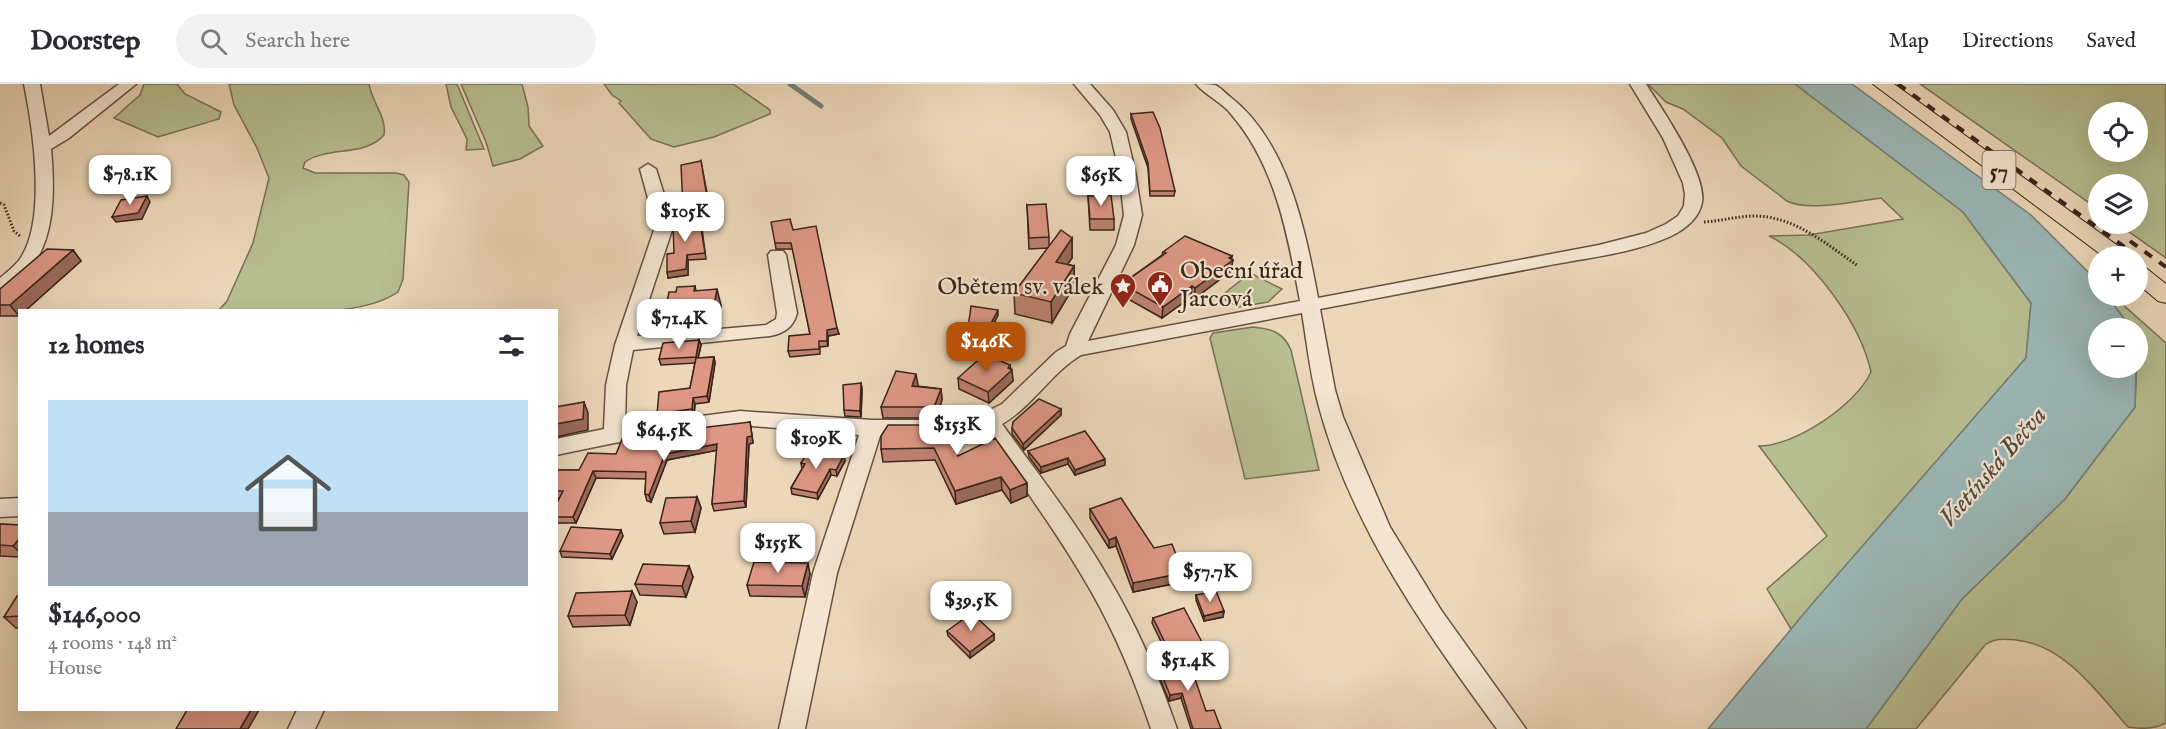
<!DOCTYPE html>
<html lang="en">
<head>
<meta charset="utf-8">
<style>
	body { margin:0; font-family:"IM FELL English",serif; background:#f2f2f3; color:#2b2b33; height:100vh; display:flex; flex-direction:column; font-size:22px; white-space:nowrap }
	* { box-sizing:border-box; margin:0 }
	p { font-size:20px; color:#7c7c81 }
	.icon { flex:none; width:33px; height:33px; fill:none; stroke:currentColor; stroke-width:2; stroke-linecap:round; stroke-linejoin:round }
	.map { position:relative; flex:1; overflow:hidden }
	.details { position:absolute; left:18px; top:225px; width:540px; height:402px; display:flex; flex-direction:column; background:#fff; border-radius:0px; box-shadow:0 6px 24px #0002 }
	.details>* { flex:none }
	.fabs { position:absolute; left:2088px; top:18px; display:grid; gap:12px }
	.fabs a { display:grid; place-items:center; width:60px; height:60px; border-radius:50%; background:#fff; box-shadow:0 6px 24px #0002; font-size:30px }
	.price { position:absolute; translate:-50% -51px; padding:0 14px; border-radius:12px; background:#fff; color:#222; font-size:20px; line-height:39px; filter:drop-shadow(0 2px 3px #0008) }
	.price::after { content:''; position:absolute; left:50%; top:36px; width:18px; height:14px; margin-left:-9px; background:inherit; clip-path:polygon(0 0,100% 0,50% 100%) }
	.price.active { background:#b45309; color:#fff }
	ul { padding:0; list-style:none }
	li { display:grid; align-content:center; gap:12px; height:318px; padding:0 30px }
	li+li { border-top:2px solid #e1e1e2 }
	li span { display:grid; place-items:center; height:186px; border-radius:0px; color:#555 }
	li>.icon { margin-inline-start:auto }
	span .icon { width:108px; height:108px; fill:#fffc; stroke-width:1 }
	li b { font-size:26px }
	h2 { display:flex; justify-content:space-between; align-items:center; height:72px; padding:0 30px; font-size:26px }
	header { display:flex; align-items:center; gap:36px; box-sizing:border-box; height:84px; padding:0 30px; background:#fff; border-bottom:2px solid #e1e1e2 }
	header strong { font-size:28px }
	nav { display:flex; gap:33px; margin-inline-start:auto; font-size:21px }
	.search { width:420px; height:54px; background:#f2f2f3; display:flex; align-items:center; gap:15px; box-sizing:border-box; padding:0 21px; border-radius:33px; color:#7c7c81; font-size:22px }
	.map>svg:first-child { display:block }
	.green { fill:#b7be90; stroke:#787155; stroke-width:1.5; fill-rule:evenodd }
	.water { fill:#9bb8b7; stroke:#747d78; stroke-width:1.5 }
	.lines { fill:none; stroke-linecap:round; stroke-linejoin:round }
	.stream { stroke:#747d78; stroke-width:5 }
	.minor-casing { stroke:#665142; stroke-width:3 }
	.major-casing { stroke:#3a241a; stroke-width:2 }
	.path { stroke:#3a241a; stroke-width:3; stroke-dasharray:1.5 2; stroke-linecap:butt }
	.minor { fill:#f3e5d2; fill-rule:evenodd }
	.major { fill:#ecd7b9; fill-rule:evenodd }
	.rail { stroke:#3a241a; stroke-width:4; stroke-dasharray:9 9; stroke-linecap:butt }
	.wall { fill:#be8272; stroke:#3a241a; stroke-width:1.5 }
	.shaded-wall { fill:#9b6a5c; stroke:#3a241a; stroke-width:1.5 }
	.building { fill:#dd9784; stroke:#3a241a; stroke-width:1.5 }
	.labels { text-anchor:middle; stroke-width:4.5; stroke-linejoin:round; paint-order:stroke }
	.shield { fill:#f3e5d2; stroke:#725e51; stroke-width:1.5 }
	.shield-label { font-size:22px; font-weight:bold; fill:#3a241a }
	.poi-label { font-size:24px; fill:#3a241a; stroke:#f3e5d2; text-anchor:start }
	.water-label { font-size:26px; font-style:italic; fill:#524941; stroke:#f3e5d2 }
</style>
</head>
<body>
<header>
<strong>Doorstep</strong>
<div class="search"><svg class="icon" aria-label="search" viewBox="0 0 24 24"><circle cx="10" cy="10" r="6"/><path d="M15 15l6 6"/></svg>Search here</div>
<nav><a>Map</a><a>Directions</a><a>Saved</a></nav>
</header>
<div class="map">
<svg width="2166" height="645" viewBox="0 0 2166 645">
	<rect width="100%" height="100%" fill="#ecd7b9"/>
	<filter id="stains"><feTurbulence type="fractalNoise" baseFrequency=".00333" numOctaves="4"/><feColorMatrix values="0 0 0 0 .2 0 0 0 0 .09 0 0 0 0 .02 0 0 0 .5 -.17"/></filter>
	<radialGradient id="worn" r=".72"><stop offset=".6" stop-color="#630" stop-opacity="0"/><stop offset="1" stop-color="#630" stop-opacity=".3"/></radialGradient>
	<path class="green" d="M144,0H177L185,10L221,28L219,35L158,53L114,34L140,11Z
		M229,0H369C372,19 387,33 384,51C365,73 328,62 305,78L303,84L315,89H396L404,91L409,98L403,195L398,208C358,236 268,227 219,226L227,217L253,159L269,94L257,64L234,21Z
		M446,0H457L484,65L466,66L467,55L451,23Z
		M461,0H522L528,23L529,42L543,62L520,75L493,82L486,58Z
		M604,0H733L770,26V30L714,53L674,63L651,55L619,19L621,17L612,11Z
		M1648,0H1795L1963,128L2031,219L2026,274L1791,545L1767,505L1827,452L1759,362C1795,362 1856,321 1871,288C1861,241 1813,173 1769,152L1809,151L1903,135L1881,114C1856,117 1809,128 1787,117L1741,82L1722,54L1683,25L1666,18Z
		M1920,0H2166V174L2118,140H2138V100H2098V125ZM2098,28H2138V68H2098Z
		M1250,189L1282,205L1268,218L1239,223L1220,213Z
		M2107,212H2113L2166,259V639C2155,645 2140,645 2128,643C2097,608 2065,561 2016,556C2003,555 1995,554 1985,561L1916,645H1866L1962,515L2065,415L2135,323L2138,244H2131Z
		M1253,243C1272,245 1283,248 1291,266L1319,386L1245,395L1210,254L1213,249Z"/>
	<path class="water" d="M1795,0H1852L2031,131L2096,196L2098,200V212H2107L2131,244H2098V284H2136L2135,323L2065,415L1962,515L1866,645H1708L1812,520L2026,274L2031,219L1963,128Z"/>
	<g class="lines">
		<path class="stream" d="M790,0L821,22"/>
		<g class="minor-casing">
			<path id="minor" d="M24,0H40L49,52L119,0H136L69,54L51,65C55,110 56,165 19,197C13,203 8,208 0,210V194C7,188 15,182 20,175C47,136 33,44 24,0Z
				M1074,0H1090L1113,26L1126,48L1135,87L1142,131L1134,161L1088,257L1300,217C1288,152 1276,82 1231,30C1222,18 1206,12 1196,0C1202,0 1210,0 1215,1C1220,3 1225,9 1229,12C1288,57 1305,145 1318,214L1599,161L1646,149L1666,140L1678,132L1684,122L1685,110L1683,99L1663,54L1630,0H1646C1661,24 1707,90 1702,118C1699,135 1684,146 1669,153C1631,170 1585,174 1545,182C1470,196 1395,211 1320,225L1335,306L1343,333L1390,443L1441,526L1526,645H1497C1424,545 1350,441 1318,319C1310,289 1307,259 1302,229L1081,271C1051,289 1033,322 1002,340C1039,391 1078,441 1109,495C1137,542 1159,593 1177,645H1151C1135,597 1116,551 1091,507C1059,451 1021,400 985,347L970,352H880L837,489L805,645H779L813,489L859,351L740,341L614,359L556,371V355L604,345L606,301L615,261L654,146V136L640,85L648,80L656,85L672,136V146L637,252L766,241L776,235L777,229L768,171L771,167H783L786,171L797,229C793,244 784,249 770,252L633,266L626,301L625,342L740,327L872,336H970L1002,320L1056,268L1066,262L1070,250L1116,161L1124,131L1119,87L1110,48L1100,31Z
				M20,414V432L0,433V415Z
				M297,626H324L315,645H288Z"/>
		</g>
		<g class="major-casing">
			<path id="major" d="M1873,0H1894L2125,167L2128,172H2103Z
				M2138,182L2146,184L2166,200V219L2158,217L2138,200Z"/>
		</g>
		<path class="path" d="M0,119L4,121L14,147L20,152
			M1704,138C1721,137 1738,132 1755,132C1794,132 1828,161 1858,182"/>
		<use href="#minor" class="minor"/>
		<use href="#major" class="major"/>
		<path class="rail" d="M1898,0L2137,172
			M2130,157L2166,183"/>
	</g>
	<path class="wall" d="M1131,30L1175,107L1174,112H1150L1148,84L1131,35Z
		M1088,112L1114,135V146H1090Z
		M1027,121L1049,153V162L1072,154V174L1067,180L1074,182V202L1052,239L1015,230L1014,209L1048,164L1029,165Z
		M701,137L706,175L688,176V191L668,194L674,169Z
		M793,146L839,250L828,252V262L820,263V270L790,273L788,267L810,250L793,165H776L775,159Z
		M73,166L81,177L26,226H20V232H0V205Z
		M1163,168L1232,172L1231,187L1194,215L1191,213L1162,234L1121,211L1122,200L1162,171Z
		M695,202L696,207L721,221L718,243L669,247L664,231L676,208Z
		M998,231L989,249L979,273L960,270L959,264Z
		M699,256L701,261L698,274L714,273L715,279L709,318L695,320L694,331L659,335L657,330L690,304L695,279L661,281L659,275Z
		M1010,281L1013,297L989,319L959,305L958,294Z
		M861,299L862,305L861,333L845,332L844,326Z
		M918,301L917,302L941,305L942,316L936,334H883L881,323Z
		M1061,325V331L1024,366L1012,350V344Z
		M750,338L753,359L749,360L746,423L714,427L712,420L717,366L667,376L651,418L647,417L645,410L646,395L596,394L576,439H556V421L560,414H556V386H579L616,370Z
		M927,345L958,372L1027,399V412L1011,419L1002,406L956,420L935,376L883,378L881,365Z
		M1028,367L1105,381L1075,391L1068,380L1041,389L1029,373Z
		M845,377L837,392L831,391L818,415L792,410L791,404L802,385L801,379Z
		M697,413L701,424L695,448L664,450L660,439Z
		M1090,425L1154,464L1183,489L1182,498L1133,508L1116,462L1109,464L1090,434Z
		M0,440L20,441V473L0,472Z
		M623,452L612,475L562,473L560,467Z
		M781,453L777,469H759L757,463Z
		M689,482L693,493L686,513L640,511L635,500Z
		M810,490L805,513L750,512L747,501Z
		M1196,511L1224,527L1223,533L1204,537L1196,516Z
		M20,512V544H16L4,533Z
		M637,518L630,541L573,543L568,532Z
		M1153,534L1203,565L1170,576L1152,539Z
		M947,547L994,550V556L970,574L948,552Z
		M1157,579L1206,627L1221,645H1191L1181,614L1169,617L1156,585Z"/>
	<path class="shaded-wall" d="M701,77L710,125L684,129L683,123Z
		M147,112L150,118L142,135L116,138L112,133Z
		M1072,154V174L1056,198V178Z
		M73,166L81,177L26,226H20L19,232L10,221Z
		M687,171L688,176V191L668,194L667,188Z
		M1232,172L1231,176H1233L1231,187L1194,215L1195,204Z
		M1074,182V202L1052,239L1051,218Z
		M1192,202L1191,213L1162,234L1163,223Z
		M717,205L721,221L718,243L713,227Z
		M998,226V231L989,249L979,273L978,267L989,243Z
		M837,244L839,250L828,252V262L827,257V246Z
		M699,256L701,261L697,279L696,273Z
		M714,273L715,279L709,318L707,312Z
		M1010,281L1011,287L1012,286L1013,297L989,319L988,308Z
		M916,290L918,301L913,313L912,302Z
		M861,299L862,305L861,333L860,327Z
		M941,305L942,316L936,334L934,323Z
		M693,314L695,320L694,331L692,325Z
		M584,318L588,329V346L556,353V340Z
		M1061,325V331L1024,366L1023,360Z
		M750,338L753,359L749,360L746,423L744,417L747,353Z
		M717,360L719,366L667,376L651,418L649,411L665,370Z
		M844,371L845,377L837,392L836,386Z
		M1068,374V380L1041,389V383Z
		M1105,375V381L1075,391V386Z
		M830,385L831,391L818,415L817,409Z
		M593,387L596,394L576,439L573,433Z
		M1001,393L1002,406L956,420L955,407Z
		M1027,399V412L1011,419L1010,406Z
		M697,413L701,424L695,448L691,437Z
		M621,446L623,452L612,475L610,470Z
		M779,447L781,453L777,469L775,463Z
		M1116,453V462L1109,464V456Z
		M20,454V468L13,462Z
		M808,479L810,490L805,513L802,502Z
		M689,482L693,493L686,513L682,502Z
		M1183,489L1182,498L1133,508V499Z
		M632,507L637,518L630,541L625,531Z
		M1224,527L1223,533L1204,537V532Z
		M994,550V556L970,574V568Z
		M1203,560V565L1170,576L1171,571Z
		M1182,609L1181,614L1169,617L1170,611Z
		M251,626H259L248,645H240Z"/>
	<path class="building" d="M1153,28L1160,44L1175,107H1150L1148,79L1131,30Z
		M701,77L708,119L683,123L681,81Z
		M1111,111L1114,135H1090L1088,112Z
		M147,112L138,129L112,133L121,116Z
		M1046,120L1049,153L1029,154L1027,121Z
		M699,132L705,169L687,171L686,185L667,188V170L674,169L673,140L682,138L681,135Z
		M790,135L793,146L816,142L837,244L827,246V257H819V265L788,267L789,252L810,250L791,159H775L771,138Z
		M1061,146L1072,154L1056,178L1074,182L1051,218L1014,209Z
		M1185,152L1232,172L1229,174L1233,176L1195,204L1192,202L1163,223L1122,200L1166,169L1163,168Z
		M47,165L73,166L10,221H0V205Z
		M695,202L694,207L717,205L713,227L664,231L669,208H676L677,203Z
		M971,222L998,226L989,243L978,267L959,264L968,244Z
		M699,256L696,273L659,275L663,259Z
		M985,270L1010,281L1008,284L1012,286L988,308L958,294Z
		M714,273L707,312L693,314L692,325L657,330L659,308L690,304L696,274Z
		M896,287L916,290L912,302L941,305L934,323H881Z
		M861,299L860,327L844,326L843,301Z
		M1039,315L1061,325L1023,360L1012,344L1013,338Z
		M584,318L583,335L556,340V323Z
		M750,338L752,352L747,353L744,417L712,420L717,360L665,370L649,411L645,410L646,388L593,387L573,433H556V421L563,407H556V386H579L588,369L616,370L623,353Z
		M888,341H927L925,345L945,342L958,372L995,354L1027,399L1010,406L1001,393L955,407L934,364L881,365V352Z
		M1085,347L1105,375L1075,386L1068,374L1041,383L1028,367Z
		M810,364L844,371L836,386L830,385L817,409L791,404L805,380L801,379Z
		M697,413L691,437L660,439L666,414Z
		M1121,414L1154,464L1172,460L1183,489L1133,499L1116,453L1109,456L1090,425Z
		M0,440L20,441V454L13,462L0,461Z
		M571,443L621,446L610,470L560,467Z
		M761,447H779L775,463H757Z
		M754,478L808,479L802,502L747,501Z
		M643,480L689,482L682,502L635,500Z
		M632,507L625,531L568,532L576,509Z
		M1216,507L1224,527L1204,532L1196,511Z
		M17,512H20V532L4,533Z
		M1184,524L1203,560L1171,571L1153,534Z
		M972,529L994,550L970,568L947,547Z
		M1187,572L1206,627L1214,626L1221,645H1193L1182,609L1170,611L1157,579Z
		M187,626H251L240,645H176Z"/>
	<defs>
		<g id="civic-pin" transform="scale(1.35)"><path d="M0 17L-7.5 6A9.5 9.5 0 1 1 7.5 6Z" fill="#8f2418" stroke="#f3e5d2"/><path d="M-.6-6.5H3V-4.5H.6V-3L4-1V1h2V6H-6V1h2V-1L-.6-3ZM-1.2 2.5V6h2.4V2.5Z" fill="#fff"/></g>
		<g id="sight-pin" transform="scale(1.35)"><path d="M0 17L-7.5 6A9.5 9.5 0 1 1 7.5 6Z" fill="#8f2418" stroke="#f3e5d2"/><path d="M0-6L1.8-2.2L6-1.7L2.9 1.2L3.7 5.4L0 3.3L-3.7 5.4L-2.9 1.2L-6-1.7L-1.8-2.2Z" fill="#fff"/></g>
	</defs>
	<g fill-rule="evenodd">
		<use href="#civic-pin" x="1160" y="200"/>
		<use href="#sight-pin" x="1123" y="202"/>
	</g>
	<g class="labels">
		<rect class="shield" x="1982.5" y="67" width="33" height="38" rx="4.5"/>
		<g class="shield-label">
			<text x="1999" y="94">57</text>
		</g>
		<g class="poi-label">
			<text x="1180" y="194">Obecní úřad<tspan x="1180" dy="28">Jarcová</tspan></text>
			<text x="1104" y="210" text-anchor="end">Obětem sv. válek</text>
		</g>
		<g class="water-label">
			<text transform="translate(1992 382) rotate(-49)" y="9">Vsetínská Bečva</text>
		</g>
	</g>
	<rect width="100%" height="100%" filter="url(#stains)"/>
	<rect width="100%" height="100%" fill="url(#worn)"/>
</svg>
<div class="fabs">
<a><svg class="icon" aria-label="locate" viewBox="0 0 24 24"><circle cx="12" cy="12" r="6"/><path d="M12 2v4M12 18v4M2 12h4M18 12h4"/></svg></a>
<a><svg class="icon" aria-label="layers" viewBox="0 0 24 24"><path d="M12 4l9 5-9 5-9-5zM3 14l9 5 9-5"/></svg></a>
<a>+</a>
<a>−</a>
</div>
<b class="price" style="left:130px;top:122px">$78.1K</b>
<b class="price" style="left:1101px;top:123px">$65K</b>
<b class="price" style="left:685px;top:159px">$105K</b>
<b class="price" style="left:679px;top:266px">$71.4K</b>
<b class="price active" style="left:986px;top:289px">$146K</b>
<b class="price" style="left:957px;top:372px">$153K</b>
<b class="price" style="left:664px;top:378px">$64.5K</b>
<b class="price" style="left:816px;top:386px">$109K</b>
<b class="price" style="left:778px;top:490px">$155K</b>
<b class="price" style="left:1210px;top:519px">$57.7K</b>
<b class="price" style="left:971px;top:548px">$39.5K</b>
<b class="price" style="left:1188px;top:608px">$51.4K</b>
<section class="details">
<h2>12 homes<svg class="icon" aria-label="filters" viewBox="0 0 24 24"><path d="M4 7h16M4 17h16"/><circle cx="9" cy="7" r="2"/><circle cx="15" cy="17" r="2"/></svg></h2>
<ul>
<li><span style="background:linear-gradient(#bfe0f5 60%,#9aa5b1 0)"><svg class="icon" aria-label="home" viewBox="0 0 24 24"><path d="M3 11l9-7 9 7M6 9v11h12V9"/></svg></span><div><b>$146,000</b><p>4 rooms · 148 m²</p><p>House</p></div></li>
</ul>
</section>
</div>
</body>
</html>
